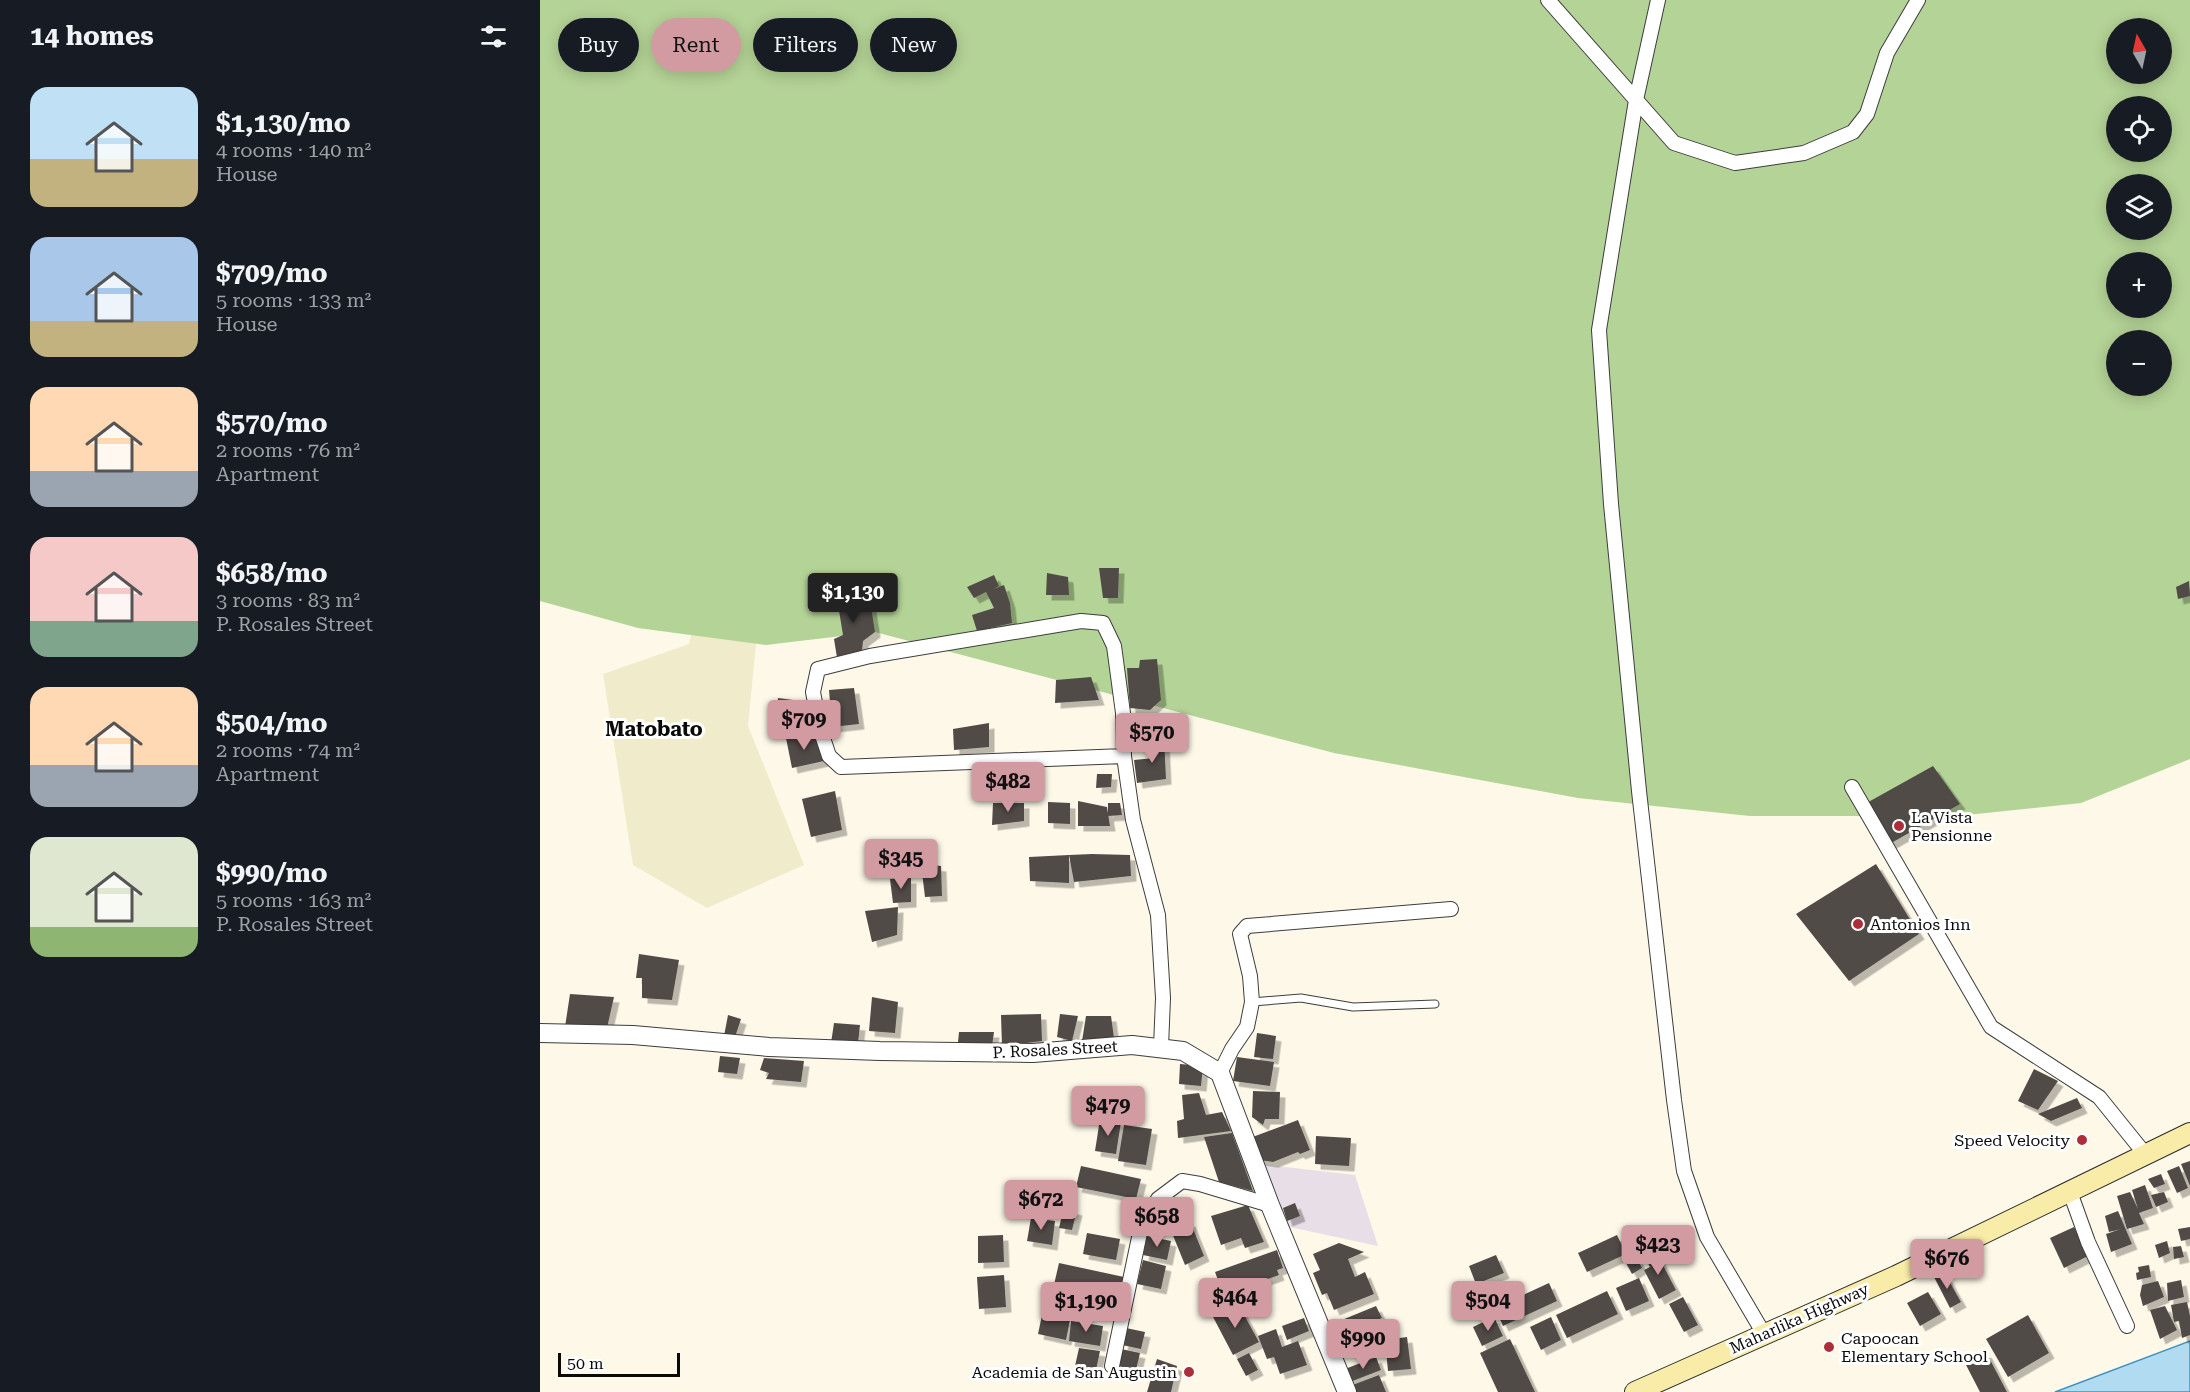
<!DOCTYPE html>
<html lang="en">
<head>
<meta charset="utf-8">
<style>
	body { margin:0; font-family:"Roboto Serif",serif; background:#242831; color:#f1f3f6; height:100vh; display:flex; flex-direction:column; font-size:22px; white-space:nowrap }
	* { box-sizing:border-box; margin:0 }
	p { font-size:20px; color:#9ea1a6 }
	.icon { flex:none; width:33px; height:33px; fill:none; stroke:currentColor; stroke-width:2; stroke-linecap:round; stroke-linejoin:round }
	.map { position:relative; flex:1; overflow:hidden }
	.sheet { display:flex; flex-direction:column; background:#171b24; width:540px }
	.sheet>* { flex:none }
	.banner { position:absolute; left:18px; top:18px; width:570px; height:54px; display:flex; gap:12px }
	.needle { width:39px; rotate:351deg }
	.fabs { position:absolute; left:1566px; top:18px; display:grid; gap:12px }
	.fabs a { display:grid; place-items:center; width:66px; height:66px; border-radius:50%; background:#171b24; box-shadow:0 3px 15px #0003; font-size:30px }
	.scale { position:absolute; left:18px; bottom:15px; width:122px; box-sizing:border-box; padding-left:6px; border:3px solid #0a0a0a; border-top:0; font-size:16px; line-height:21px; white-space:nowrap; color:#0a0a0a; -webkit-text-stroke:4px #fff; paint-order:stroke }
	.price { position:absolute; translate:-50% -51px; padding:0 14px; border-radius:6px; background:#d29aa1; color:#111; font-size:20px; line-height:39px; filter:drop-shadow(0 2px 3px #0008) }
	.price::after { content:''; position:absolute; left:50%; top:36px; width:18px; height:14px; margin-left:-9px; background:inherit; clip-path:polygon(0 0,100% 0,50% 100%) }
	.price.current { background:#222; color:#fff }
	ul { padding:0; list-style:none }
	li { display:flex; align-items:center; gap:18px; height:150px; padding:0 30px }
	li span { display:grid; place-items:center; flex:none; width:168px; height:120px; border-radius:18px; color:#555 }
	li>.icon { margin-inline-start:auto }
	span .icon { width:72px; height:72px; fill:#fffc; stroke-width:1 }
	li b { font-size:26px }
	h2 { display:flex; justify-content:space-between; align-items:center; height:72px; padding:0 30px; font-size:26px }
	.pill { padding:0 21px; border-radius:27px; background:#171b24; box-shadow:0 3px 15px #0003; font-size:21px; line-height:54px }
	.pill.current { background:#d29aa1; color:#111 }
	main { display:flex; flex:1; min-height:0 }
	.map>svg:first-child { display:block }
	.industrial { fill:#e7dee8 }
	.farmland { fill:#f0eccb }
	.forest { fill:#b4d396; fill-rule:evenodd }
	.water { fill:#b1dbf0; stroke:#3e92c1; stroke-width:1.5 }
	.building { fill:#514b47; filter:url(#shadow) }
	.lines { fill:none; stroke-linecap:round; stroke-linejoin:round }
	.service-casing { stroke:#3d3d3d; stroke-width:9 }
	.minor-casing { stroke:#3d3d3d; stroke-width:16 }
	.tertiary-casing { stroke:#3d3d3d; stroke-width:20 }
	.secondary-casing { stroke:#2c2c2c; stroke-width:22 }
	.service { stroke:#fff; stroke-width:7 }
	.minor { stroke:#fff; stroke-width:14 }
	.tertiary { stroke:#fff; stroke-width:18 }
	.secondary { stroke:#f8eca8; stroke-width:20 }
	.poi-dot { fill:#ad2e39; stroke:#fff; stroke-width:2 }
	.labels { text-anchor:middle; stroke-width:6; stroke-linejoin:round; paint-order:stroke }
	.poi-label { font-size:16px; fill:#0a0a0a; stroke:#fff; text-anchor:start }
	.street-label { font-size:16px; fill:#0a0a0a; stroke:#fff }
	.quarter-label { font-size:20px; font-weight:bold; fill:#0a0a0a; stroke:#fff }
</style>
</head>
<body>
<main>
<section class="sheet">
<h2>14 homes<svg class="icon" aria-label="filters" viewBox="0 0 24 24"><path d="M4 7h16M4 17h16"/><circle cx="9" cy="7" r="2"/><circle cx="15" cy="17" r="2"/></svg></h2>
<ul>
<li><span style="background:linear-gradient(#bfe0f5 60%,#c2b280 0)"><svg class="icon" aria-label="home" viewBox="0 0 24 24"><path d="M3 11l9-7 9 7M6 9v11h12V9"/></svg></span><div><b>$1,130/mo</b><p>4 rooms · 140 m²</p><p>House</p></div></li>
<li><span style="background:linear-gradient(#a9c7e8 70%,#c2b280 0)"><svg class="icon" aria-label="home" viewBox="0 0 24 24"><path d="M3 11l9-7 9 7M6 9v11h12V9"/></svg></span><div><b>$709/mo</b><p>5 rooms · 133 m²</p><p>House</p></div></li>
<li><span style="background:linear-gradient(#ffd9b3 70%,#9aa5b1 0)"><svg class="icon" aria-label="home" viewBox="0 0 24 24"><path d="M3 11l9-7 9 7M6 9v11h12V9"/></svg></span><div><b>$570/mo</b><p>2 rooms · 76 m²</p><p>Apartment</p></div></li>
<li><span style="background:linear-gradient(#f6c9c9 70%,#7fa58c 0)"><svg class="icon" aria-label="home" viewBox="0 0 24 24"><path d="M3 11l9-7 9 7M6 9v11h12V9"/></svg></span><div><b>$658/mo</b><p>3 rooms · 83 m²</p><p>P. Rosales Street</p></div></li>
<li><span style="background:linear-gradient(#ffd9b3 65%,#9aa5b1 0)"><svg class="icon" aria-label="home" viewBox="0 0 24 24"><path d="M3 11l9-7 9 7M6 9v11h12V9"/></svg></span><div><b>$504/mo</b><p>2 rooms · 74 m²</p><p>Apartment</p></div></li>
<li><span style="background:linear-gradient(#dfe7d0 75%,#8fb573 0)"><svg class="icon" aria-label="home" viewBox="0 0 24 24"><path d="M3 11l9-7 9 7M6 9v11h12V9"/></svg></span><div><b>$990/mo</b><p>5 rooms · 163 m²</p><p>P. Rosales Street</p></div></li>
</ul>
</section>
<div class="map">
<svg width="1650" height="1392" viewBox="0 0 1650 1392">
	<defs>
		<filter id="shadow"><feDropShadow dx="5.5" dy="5.5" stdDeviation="0" flood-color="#0004"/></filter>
	</defs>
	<rect width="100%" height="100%" fill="#fdf8e8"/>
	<path class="industrial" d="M720,1164L815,1175L838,1246L745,1226Z"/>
	<path class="farmland" d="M231,490L208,726L264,865L167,908L93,865L63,674L149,644L183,491Z"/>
	<path class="forest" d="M0,0H1650V759L1541,803L1417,816H1210L1038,798L794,753L335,632L226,645L98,628L0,601ZM1576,28H1622V74H1576ZM1576,106H1622V152H1576ZM1576,184H1622V230H1576ZM1576,262H1622V308H1576ZM1576,340H1622V386H1576Z"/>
	<path class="water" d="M1650,1341V1392H1515Z"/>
	<path class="building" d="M559,568H579L578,598H563Z
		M507,573L528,577L529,595H506Z
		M454,575L459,586L453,589L464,585L470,603L472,623L437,631L432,615L454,608L446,592L434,598L427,587Z
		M1649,581L1650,596L1638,599L1636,587Z
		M296,592L329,594L335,632L323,641L322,651L298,664L294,639L303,635Z
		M617,659L621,700L610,710L590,708L587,668H599L600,660Z
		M551,677L559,700L515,703L516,680Z
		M314,688L319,724L292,727L289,690Z
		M238,698L268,702L265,726L236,725Z
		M595,715L613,716L618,728L598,731Z
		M449,723V747L414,750L413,729Z
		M275,734L284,761L252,768L246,738Z
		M624,737L626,779L597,783L594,760L614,758L611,738Z
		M1393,766L1420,804L1346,846L1323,805Z
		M557,774H572L571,787L556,788Z
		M295,791L302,830L271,837L262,799Z
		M538,801L567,807L570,826H538Z
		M508,802L530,803V824L508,823Z
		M453,803H484V821L452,825Z
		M568,803H580L582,815L568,816Z
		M552,854L590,855L591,876L534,882L529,855V883L490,881L489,857L529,855Z
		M381,864L401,866L402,896L385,897Z
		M1336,864L1379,934L1309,981L1256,914Z
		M371,878V902L353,903L350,879Z
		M358,907L357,935L332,942L325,911Z
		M99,954L139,960L132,1000L102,998V978H96Z
		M30,994L74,997L67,1028L25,1027Z
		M332,997L358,1002L355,1033L329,1031Z
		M501,1014L502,1041L462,1046L461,1015Z
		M520,1014L538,1016L532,1041L517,1037Z
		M188,1015L201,1019L195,1037L184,1036Z
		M546,1016H571L574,1038L542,1041Z
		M294,1023L320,1025L318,1043H291Z
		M419,1032H454L452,1046L418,1042Z
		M717,1033L736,1036L733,1059L714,1057Z
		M180,1056L200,1058L197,1074L178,1072Z
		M697,1057L734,1062L730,1086L693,1081Z
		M224,1058L264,1061L261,1082L226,1079L229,1073L220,1070Z
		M640,1064L663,1066L661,1086L639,1084Z
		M1494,1069L1518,1081L1498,1110L1478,1101Z
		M713,1091L740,1092L739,1119H725L723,1125L712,1117Z
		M659,1093L666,1115L682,1112L691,1131L638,1138L637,1121L644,1119L642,1095Z
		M1537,1098L1542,1108L1511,1121L1498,1114Z
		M560,1119L581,1122L576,1154L555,1151Z
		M758,1120L770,1150L760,1154L758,1152L733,1162L719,1160L710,1138Z
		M584,1125L612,1129L606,1165L578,1161Z
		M692,1133L713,1191L679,1182L664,1137Z
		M776,1136L811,1138L809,1166L775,1164Z
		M1650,1161V1186L1641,1164Z
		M541,1166L601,1179L596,1199L536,1187Z
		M1639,1166L1648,1188L1637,1193L1627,1171Z
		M1621,1174L1625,1184L1614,1188L1608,1179Z
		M1605,1185L1613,1208L1599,1213L1604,1224L1587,1229L1577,1196L1590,1192L1598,1209L1592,1190Z
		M1624,1192L1628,1202L1616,1207L1611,1195Z
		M755,1203L760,1216L747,1221L743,1208Z
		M708,1205L724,1242L705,1248L701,1238L681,1245L671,1216Z
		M524,1207L537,1210L532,1230L519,1228Z
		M1578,1211L1592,1244L1571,1252L1566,1234L1581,1229L1569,1232L1565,1216Z
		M491,1218L515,1221L512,1245L487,1241Z
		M650,1221L664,1256L645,1265L630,1228Z
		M1534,1227L1548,1256L1524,1268L1510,1238Z
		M1650,1227V1239L1641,1241L1638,1229Z
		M547,1233L580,1239L576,1260L543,1254Z
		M463,1235L464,1262L438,1263V1236Z
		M1077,1235L1086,1254L1047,1272L1038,1253Z
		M607,1236L631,1241L627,1260L603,1255Z
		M1627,1241L1630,1253L1619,1258L1615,1245Z
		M799,1243L824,1252L808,1259L815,1277L825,1272L834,1294L794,1310L787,1293L782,1295L773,1273L780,1270L773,1254Z
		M1641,1246L1644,1257L1634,1259L1633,1247Z
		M737,1250L743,1268L737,1270L739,1275L703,1288L700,1281L681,1288L675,1272Z
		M1115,1250L1136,1290L1119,1299L1104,1270L1110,1267L1104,1256Z
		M956,1255L964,1273L936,1284L929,1266Z
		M1097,1258L1102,1268L1092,1274L1086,1263Z
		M603,1260L626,1266L621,1289L597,1284Z
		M519,1263L584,1277L576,1315L510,1302Z
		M1609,1265L1611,1277L1597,1280L1596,1273L1599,1272L1598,1267Z
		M1404,1272L1421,1302L1410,1308L1394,1277Z
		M464,1275L466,1307L439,1309L437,1277Z
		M1099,1278L1109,1301L1086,1311L1076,1288Z
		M1641,1280L1644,1297L1628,1301L1627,1283Z
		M1618,1281L1624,1297L1603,1306L1600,1295L1602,1285Z
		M1009,1283L1017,1301L963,1326L955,1308Z
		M1067,1291L1078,1314L1027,1338L1016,1315Z
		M1388,1292L1401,1314L1380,1326L1367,1303Z
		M1143,1297L1158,1325L1144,1332L1129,1304Z
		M697,1302L719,1342L693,1355L672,1315Z
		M1647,1302L1650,1316V1335L1642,1338L1639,1321L1634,1322L1631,1305Z
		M836,1306L842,1318L797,1336L792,1324Z
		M1625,1306L1637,1330L1620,1339L1610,1310Z
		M502,1315L530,1320L526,1340L498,1334Z
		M1488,1315L1509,1353L1468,1377L1446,1339Z
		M954,1317L963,1336L942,1346L933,1327Z
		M1011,1317L1021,1340L1001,1350L990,1327Z
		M764,1318L769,1331L747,1340L742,1326Z
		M531,1321L563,1326L560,1346L529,1341Z
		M586,1328L605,1332L601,1349L582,1345Z
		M736,1329L742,1347L758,1341L767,1365L740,1374L734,1357L727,1359L718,1336Z
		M867,1337L871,1369L848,1371L845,1340Z
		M970,1339L995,1392H958L940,1353Z
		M539,1348L560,1351L556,1370L535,1366Z
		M581,1349L600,1353L596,1370L578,1366Z
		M1446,1352L1467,1392H1440L1425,1363Z
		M709,1353L718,1370L706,1376L697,1359Z
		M836,1357L841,1370L810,1382L805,1369Z
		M617,1359L637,1366L631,1392H607Z
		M839,1375L846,1392H813L810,1386Z"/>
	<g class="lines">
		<g class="service-casing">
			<path id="service" d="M712,1002L761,998L813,1007L895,1004"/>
		</g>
		<g class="minor-casing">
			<path id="minor" d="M1008,0L1134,143L1195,163L1264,153L1313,132L1327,114L1347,53L1378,0
				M1118,0L1096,100L1059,330L1071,504L1099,791L1134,1100L1144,1171L1167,1237L1224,1334
				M584,756L301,767L289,756L280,729L273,692L278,669L330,656L541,621L563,623L574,646L583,713L584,756L593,820L618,915L623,998L621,1047
				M1312,787L1451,1027L1559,1097L1605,1154
				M680,1073L692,1049L707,1027L712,1002L710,976L700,934L707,926L911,909
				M1530,1192L1548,1242L1587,1326
				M572,1366L601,1228L618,1199L642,1181L660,1184L730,1205"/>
		</g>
		<g class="tertiary-casing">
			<path id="tertiary" d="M0,1033L93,1035L229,1047L340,1051L493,1053L592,1045L643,1051L680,1073L730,1205L807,1392"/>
		</g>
		<g class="secondary-casing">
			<path id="secondary" d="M1095,1392L1356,1276L1650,1133"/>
		</g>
		<use href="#service" class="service"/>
		<use href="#minor" class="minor"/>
		<use href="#tertiary" class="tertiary"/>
		<use href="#secondary" class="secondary"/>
	</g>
	<g class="poi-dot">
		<circle cx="1359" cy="826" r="6"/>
		<circle cx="1318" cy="924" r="6"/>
		<circle cx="1542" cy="1140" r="6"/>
		<circle cx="1289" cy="1347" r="6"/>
		<circle cx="649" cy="1372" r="6"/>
	</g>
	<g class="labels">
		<g class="poi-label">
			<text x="1371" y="823">La Vista<tspan x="1371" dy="18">Pensionne</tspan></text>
			<text x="1330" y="930">Antonios Inn</text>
			<text x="1530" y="1146" text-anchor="end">Speed Velocity</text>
			<text x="1301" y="1344">Capoocan<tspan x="1301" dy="18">Elementary School</tspan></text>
			<text x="637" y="1378" text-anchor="end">Academia de San Augustin</text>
		</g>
		<g class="street-label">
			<text transform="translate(515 1049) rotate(-3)" y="6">P. Rosales Street</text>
			<text transform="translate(1259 1318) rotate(-24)" y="6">Maharlika Highway</text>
		</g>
		<g class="quarter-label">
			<text x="114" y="736">Matobato</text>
		</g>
	</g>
</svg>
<div class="fabs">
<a><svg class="needle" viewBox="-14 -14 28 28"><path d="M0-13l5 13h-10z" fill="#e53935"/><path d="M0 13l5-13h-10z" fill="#9ea1a6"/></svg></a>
<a><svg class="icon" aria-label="locate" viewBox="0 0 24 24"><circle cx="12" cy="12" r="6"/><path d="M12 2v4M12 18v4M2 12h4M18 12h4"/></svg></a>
<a><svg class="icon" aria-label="layers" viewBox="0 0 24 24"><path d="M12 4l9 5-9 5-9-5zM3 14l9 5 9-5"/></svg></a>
<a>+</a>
<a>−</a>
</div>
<div class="scale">50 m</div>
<b class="price current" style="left:313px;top:624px">$1,130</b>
<b class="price" style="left:264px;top:751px">$709</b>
<b class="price" style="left:612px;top:764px">$570</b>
<b class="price" style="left:468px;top:813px">$482</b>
<b class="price" style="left:361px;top:890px">$345</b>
<b class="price" style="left:568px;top:1137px">$479</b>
<b class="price" style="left:501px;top:1231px">$672</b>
<b class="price" style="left:617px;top:1248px">$658</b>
<b class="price" style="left:1118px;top:1276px">$423</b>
<b class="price" style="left:1407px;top:1290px">$676</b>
<b class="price" style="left:695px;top:1329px">$464</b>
<b class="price" style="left:948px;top:1332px">$504</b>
<b class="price" style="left:546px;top:1333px">$1,190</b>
<b class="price" style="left:823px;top:1370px">$990</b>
<div class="banner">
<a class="pill">Buy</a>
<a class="pill current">Rent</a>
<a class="pill">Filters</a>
<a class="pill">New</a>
</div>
</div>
</main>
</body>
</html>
